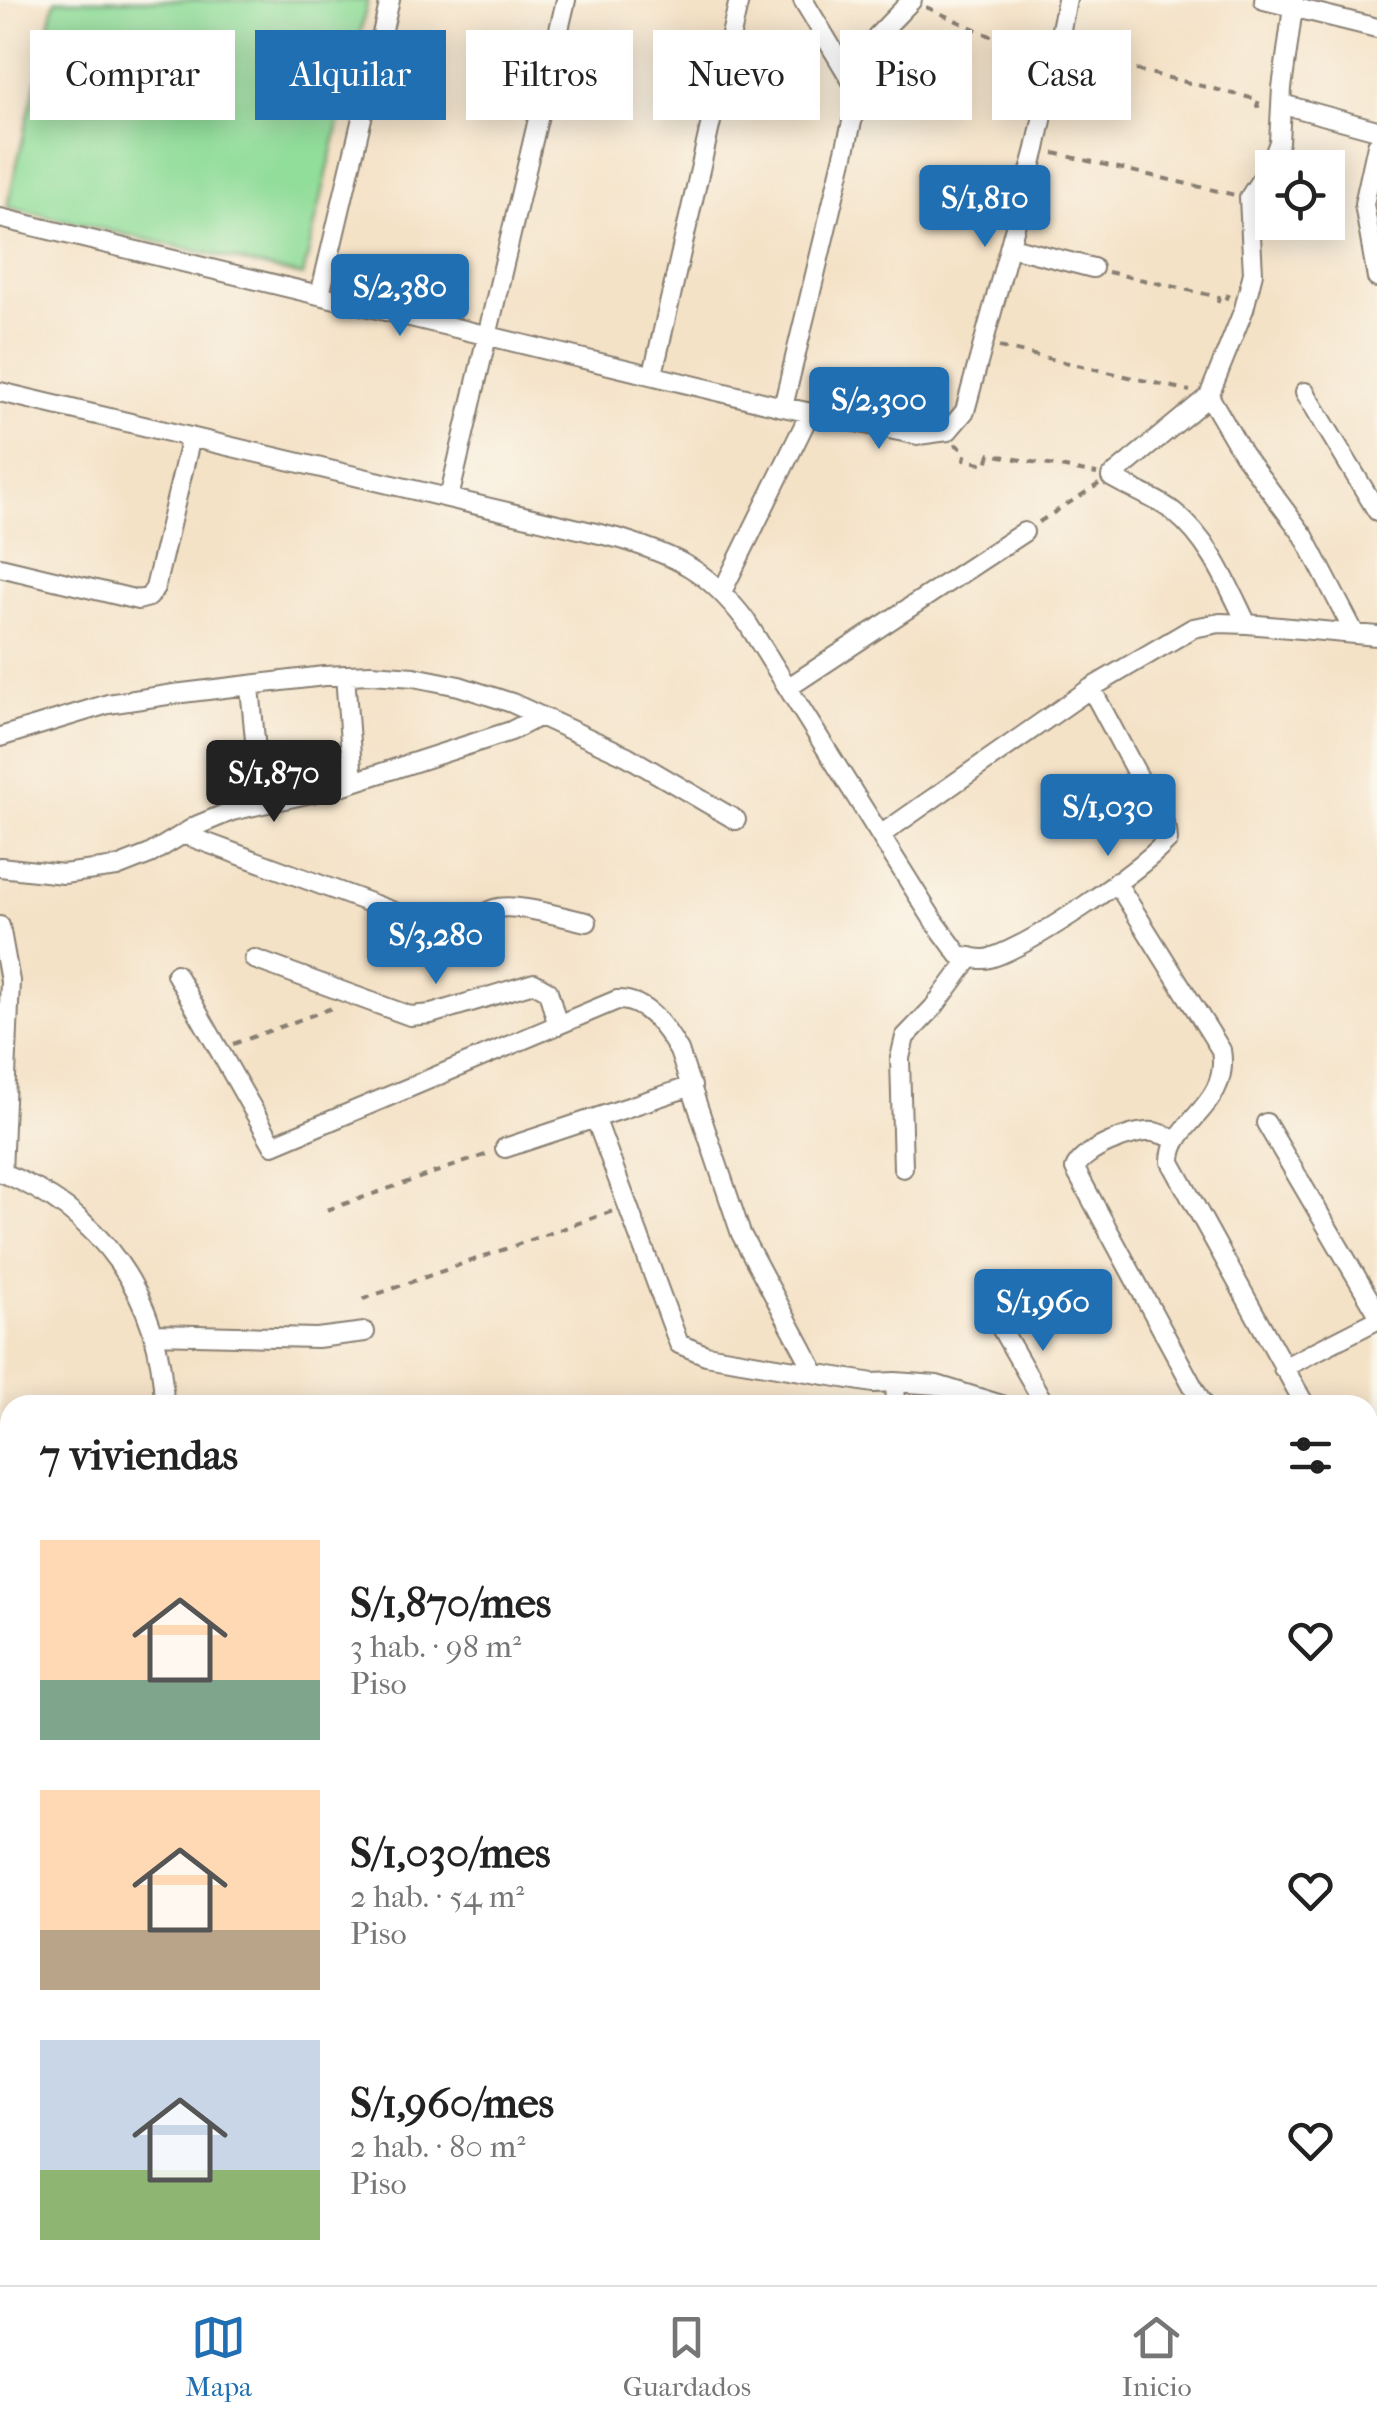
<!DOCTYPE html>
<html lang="es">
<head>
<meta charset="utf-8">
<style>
	body { margin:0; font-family:"IM FELL French Canon",serif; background:#f6f6f6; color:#222; height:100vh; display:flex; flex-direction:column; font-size:38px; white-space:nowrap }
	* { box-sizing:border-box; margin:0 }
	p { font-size:32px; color:#767676 }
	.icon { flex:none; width:55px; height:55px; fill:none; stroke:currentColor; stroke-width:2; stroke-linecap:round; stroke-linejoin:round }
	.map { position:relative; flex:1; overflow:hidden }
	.sheet { position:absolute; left:0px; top:1395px; width:1378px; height:890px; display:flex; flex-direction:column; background:#fff; border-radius:30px 30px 0 0; box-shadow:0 5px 25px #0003 }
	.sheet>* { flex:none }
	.hud { position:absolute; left:30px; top:30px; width:1318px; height:90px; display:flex; gap:20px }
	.buttons { position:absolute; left:1255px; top:150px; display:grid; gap:20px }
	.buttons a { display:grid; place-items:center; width:90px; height:90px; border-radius:0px; background:#fff; box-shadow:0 5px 25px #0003; font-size:50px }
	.price { position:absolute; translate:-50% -85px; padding:0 22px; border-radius:10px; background:#1f6fb2; color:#fff; font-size:32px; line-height:65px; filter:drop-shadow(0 2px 5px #0008) }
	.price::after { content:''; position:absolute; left:50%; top:60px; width:30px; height:22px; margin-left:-15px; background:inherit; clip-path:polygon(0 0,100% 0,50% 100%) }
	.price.selected { background:#222; color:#fff }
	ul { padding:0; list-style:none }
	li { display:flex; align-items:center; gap:30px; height:250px; padding:0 40px }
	li span { display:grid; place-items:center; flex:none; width:280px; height:200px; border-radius:0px; color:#555 }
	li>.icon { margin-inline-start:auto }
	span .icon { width:120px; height:120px; fill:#fffc; stroke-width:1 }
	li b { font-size:42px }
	h2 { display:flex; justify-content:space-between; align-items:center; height:120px; padding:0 40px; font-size:42px }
	.pill { padding:0 35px; border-radius:0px; background:#fff; box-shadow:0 5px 25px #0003; font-size:35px; line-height:90px }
	.pill.selected { background:#1f6fb2; color:#fff }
	.dock { display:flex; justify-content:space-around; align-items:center; height:140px; border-top:2px solid #e0e0e0; background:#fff; font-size:28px; color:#767676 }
	.dock a { display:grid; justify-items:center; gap:5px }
	.dock .selected { color:#1f6fb2 }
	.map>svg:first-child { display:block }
	.green { fill:#91dd9a; stroke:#567c5b; stroke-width:2.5 }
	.park { fill:url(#park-crowns); stroke:#567c5b; stroke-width:2.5 }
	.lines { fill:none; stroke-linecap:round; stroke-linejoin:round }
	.street-casing { stroke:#887f72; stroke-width:22 }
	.path { stroke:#887f72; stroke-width:4; stroke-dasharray:8 8; stroke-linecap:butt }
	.street { stroke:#fff; stroke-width:18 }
</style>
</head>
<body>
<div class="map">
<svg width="1377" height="2285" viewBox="0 0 1377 2285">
	<defs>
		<pattern id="park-crowns" width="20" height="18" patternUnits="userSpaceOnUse" patternTransform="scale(2.5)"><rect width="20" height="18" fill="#91dd9a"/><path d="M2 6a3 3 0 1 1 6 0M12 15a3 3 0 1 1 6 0" fill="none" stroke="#7cbd84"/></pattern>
	</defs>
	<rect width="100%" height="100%" fill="#fbf7ec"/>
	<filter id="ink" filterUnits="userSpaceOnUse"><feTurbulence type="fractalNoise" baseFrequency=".01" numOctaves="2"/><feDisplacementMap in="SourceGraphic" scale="20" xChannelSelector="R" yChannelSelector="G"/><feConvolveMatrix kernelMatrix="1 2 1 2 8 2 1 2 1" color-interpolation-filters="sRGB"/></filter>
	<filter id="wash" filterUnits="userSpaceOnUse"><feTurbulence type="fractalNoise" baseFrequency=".0048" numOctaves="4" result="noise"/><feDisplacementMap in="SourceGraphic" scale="40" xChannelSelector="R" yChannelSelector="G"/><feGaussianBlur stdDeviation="2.25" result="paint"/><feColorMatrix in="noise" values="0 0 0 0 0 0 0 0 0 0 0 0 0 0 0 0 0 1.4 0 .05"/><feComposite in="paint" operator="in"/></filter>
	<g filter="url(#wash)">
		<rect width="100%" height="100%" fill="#f4e2c7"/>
		<path class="green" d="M55,0H368L303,276L7,207Z"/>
		<path class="park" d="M0,2076L10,2077V2275H163L166,2285H0Z"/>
	</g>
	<g filter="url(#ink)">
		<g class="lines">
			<g class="street-casing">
				<path id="street" d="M1264,0L1377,28
					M859,93L877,36L912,0
					M1282,104L1377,130
					M1377,145L1364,204L1377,278
					M0,218L783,407L918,435L948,431L965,411L1036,149L1067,0
					M1011,247L1093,268
					M320,295L390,0
					M653,374L739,0
					M0,392L621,539C679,557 708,571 746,621L932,918L959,955C969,957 981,961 990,958C1034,944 1135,874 1168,840L1167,830L1091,688
					M1305,392L1377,511
					M1209,396L1243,454L1304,536L1355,634
					M783,407L859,93L803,0
					M449,498L566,0
					M0,567L138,600L149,597L155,588L191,437
					M722,592L810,413
					M1247,624C1227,583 1210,541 1174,512C1156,498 1131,489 1111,477L1209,396L1244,309L1253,273L1249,198L1271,164L1279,142L1282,88L1294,0
					M345,675L353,782
					M250,687L261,803
					M789,687L1024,532
					M0,737L108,704L174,694L324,676L371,674L414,677L459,686L512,703L627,756L736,820
					M183,834L446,931C470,933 474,915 494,909C516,902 564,918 587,922
					M882,834L1091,688L1193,628L1220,623L1247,624L1377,636
					M0,867L63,874L117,867L150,854L198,825L232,811L338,787L511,731L540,716
					M1116,882L1221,1050C1231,1107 1170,1122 1171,1162L1305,1405
					M0,926L10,981L2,1173
					M254,959L410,1016L431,1014L534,983L548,991L557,1023
					M176,974L273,1145L617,1000C646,999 666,1028 679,1051L741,1234L815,1372
					M596,1120L679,1344L706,1355L873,1383L895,1382
					M1266,1123L1377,1312
					M1176,1139C1169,1137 1161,1133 1153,1132C1133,1130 1082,1150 1075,1169L1203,1405
					M505,1148L692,1086
					M903,1168L900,1058L905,1037L933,1008L971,957
					M0,1172C100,1210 162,1298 164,1405
					M997,1321L1045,1405
					M155,1334L317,1338L365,1332
					M1283,1368L1377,1320
					M896,1405L895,1382L937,1385L1002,1405
					M0,1481H10
					M1368,1820L1377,1817
					M1368,2062H1377
					M0,2068L10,2069
					M1368,2235H1377
					M182,2275L185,2285
					M370,2275L379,2285
					M630,2275L641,2285
					M815,2275L833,2285
					M916,2275L937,2285
					M1206,2285V2275"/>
			</g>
			<path class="path" d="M926,7L1024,51L1036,65
				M1073,59L1108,63L1259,100L1257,106L1264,105
				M1054,153L1235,195
				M1108,272L1219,297L1218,301L1224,303L1228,294
				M999,347L1190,391
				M955,444L966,452L964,460L987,464L990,454L1097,474
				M1039,522L1099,484
				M233,1044L332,1008
				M327,1210L488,1154
				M363,1299L613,1211"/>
			<use href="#street" class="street"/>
		</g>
	</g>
</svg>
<div class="buttons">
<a><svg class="icon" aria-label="locate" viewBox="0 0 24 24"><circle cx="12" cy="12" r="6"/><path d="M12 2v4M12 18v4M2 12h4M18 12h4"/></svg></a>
</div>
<b class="price" style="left:985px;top:250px">S/1,810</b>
<b class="price" style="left:400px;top:339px">S/2,380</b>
<b class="price" style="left:879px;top:452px">S/2,300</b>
<b class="price selected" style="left:274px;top:825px">S/1,870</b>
<b class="price" style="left:1108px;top:859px">S/1,030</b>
<b class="price" style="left:436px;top:987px">S/3,280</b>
<b class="price" style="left:1043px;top:1354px">S/1,960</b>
<div class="hud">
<a class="pill">Comprar</a>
<a class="pill selected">Alquilar</a>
<a class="pill">Filtros</a>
<a class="pill">Nuevo</a>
<a class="pill">Piso</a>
<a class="pill">Casa</a>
</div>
<section class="sheet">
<h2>7 viviendas<svg class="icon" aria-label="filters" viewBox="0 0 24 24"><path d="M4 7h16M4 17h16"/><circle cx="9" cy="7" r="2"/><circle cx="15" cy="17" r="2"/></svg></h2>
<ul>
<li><span style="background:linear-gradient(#ffd9b3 70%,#7fa58c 0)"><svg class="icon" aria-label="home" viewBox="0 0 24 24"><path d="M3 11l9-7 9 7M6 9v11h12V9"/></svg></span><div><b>S/1,870/mes</b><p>3 hab. · 98 m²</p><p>Piso</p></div><svg class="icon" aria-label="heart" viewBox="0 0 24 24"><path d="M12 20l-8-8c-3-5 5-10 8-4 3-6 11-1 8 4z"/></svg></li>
<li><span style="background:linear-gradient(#ffd9b3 70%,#b9a48a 0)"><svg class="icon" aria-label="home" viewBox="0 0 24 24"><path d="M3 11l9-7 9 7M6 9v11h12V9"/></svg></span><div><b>S/1,030/mes</b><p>2 hab. · 54 m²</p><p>Piso</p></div><svg class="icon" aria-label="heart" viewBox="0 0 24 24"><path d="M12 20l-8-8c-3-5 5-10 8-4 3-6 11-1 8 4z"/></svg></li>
<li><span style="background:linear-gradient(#c9d6e8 65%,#8fb573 0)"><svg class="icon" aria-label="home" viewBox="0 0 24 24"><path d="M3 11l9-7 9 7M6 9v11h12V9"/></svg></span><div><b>S/1,960/mes</b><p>2 hab. · 80 m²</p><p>Piso</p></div><svg class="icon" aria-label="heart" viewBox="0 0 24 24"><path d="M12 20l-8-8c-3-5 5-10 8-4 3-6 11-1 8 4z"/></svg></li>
</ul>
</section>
</div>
<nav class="dock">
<a class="selected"><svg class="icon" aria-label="map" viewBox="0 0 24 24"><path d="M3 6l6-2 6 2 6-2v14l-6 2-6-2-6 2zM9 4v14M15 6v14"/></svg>Mapa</a>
<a><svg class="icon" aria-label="saved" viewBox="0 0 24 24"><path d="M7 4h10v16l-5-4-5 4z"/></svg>Guardados</a>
<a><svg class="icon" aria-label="home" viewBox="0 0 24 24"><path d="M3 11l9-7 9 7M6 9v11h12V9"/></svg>Inicio</a>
</nav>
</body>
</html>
